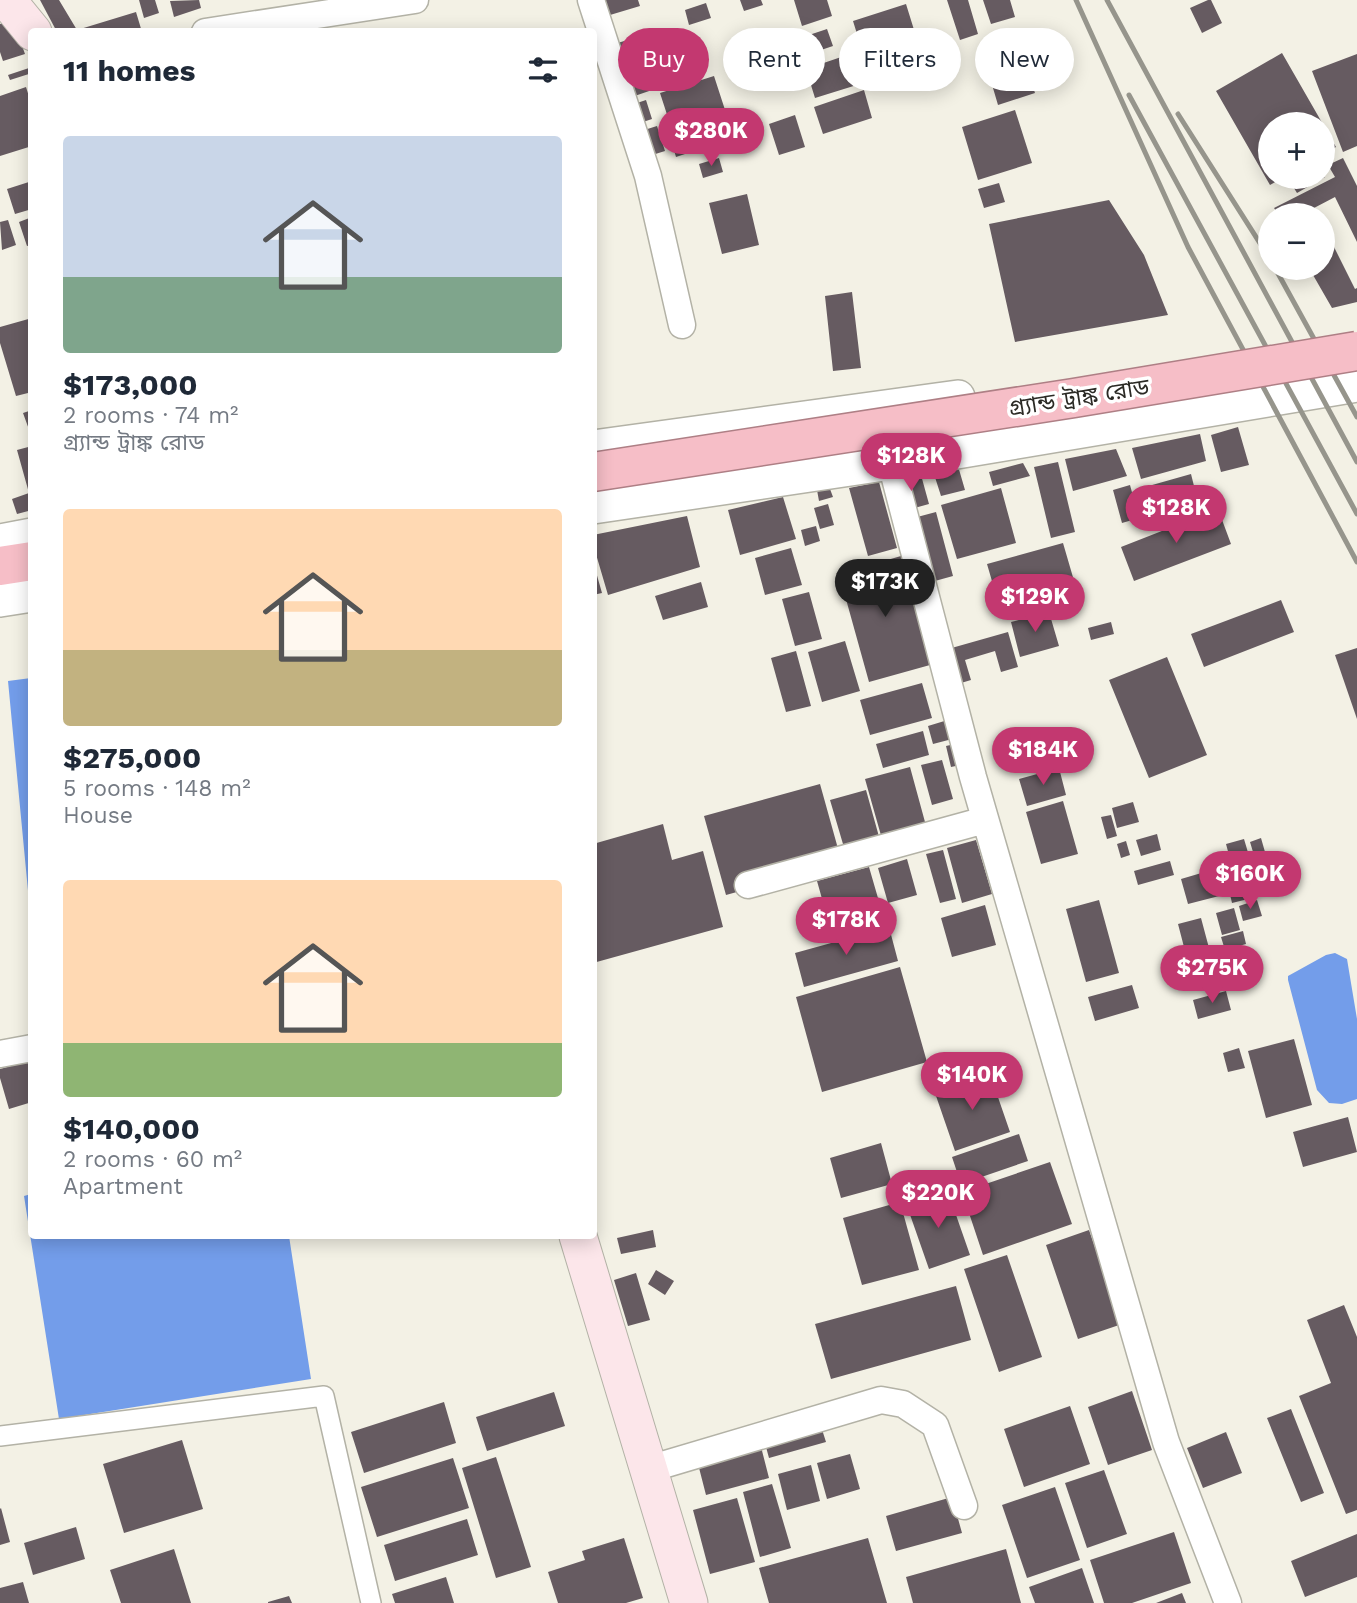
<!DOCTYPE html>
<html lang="en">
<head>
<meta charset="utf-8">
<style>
	body { margin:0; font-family:"Work Sans","Noto Sans Bengali",sans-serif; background:#f6f6f7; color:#1f2937; height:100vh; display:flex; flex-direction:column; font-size:26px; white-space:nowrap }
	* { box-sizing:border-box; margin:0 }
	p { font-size:23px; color:#747a83 }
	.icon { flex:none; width:38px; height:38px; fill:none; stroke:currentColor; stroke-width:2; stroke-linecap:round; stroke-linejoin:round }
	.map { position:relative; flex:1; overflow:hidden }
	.details { position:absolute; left:28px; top:28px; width:569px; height:1211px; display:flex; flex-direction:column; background:#fff; border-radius:7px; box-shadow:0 4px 18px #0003 }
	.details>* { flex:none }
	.hud { position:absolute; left:618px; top:28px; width:634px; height:63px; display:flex; gap:14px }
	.buttons { position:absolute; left:1258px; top:112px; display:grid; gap:14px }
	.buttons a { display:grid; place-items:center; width:77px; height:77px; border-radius:50%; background:#fff; box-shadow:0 4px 18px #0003; font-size:35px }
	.price { position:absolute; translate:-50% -60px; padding:0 16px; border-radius:24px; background:#c33870; color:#fff; font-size:23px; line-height:46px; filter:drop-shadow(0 2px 4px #0008) }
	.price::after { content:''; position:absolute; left:50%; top:42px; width:21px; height:16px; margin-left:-10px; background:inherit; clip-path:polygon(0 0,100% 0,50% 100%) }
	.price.active { background:#222; color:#fff }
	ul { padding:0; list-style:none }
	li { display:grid; align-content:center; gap:14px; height:371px; padding:0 35px }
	li span { display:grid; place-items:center; height:217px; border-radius:7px; color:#555 }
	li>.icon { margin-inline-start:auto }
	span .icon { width:126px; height:126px; fill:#fffc; stroke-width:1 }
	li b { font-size:30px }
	h2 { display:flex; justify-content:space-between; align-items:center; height:84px; padding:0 35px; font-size:30px }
	.chip { padding:0 24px; border-radius:32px; background:#fff; box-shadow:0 4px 18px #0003; font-size:24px; line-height:63px }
	.chip.active { background:#c33870; color:#fff }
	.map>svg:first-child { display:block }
	.water { fill:#739dea }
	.building { fill:#665b61 }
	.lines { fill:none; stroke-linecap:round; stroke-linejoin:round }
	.pedestrian-casing { stroke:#b3b2a6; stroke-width:22 }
	.minor-casing { stroke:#b3b2a6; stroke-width:29 }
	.tertiary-casing { stroke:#b3b2a6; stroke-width:36 }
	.secondary-casing { stroke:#b3b2a6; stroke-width:39 }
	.trunk-casing { stroke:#ae7f85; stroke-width:41 }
	.pedestrian { stroke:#fff; stroke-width:19 }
	.minor { stroke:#fff; stroke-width:26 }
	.tertiary { stroke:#fff; stroke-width:33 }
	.secondary { stroke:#fce6ea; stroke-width:37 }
	.trunk { stroke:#f6bec7; stroke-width:38 }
	.rail { stroke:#96958c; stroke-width:5 }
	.trunk-bridge-casing { stroke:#ae7f85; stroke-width:41; stroke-linecap:butt }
	.trunk-bridge { stroke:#f6bec7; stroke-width:38 }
	.labels { text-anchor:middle; stroke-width:7; stroke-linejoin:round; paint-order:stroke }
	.street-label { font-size:23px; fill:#2b2a25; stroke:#fff }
</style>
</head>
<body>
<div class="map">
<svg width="1357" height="1603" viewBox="0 0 1357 1603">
	<rect width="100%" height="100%" fill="#f3f1e5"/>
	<path class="water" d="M31,678H32L31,922L8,681Z
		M1335,953L1347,959L1357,1019V1099L1342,1104L1329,1103L1317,1090L1288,980V976L1326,955Z
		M31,1194L32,1236H289L311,1379L59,1419L24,1196Z"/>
	<path class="building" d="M40,0H59L77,30L136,12L142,32H57Z
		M139,0H155L159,13L144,18Z
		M199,0L201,8L174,17L170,1Z
		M605,0H638L640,6L610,15Z
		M740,0H761L763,5L744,11Z
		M794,0H827L832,16L802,26Z
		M947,0H968L978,34L960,40Z
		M983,0H1010L1015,17L991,24Z
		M1208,0H1211L1222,23L1202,33L1190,8Z
		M706,3L711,18L689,25L685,10Z
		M906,4L924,62L871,79L853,21Z
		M13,20L25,54L3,61L0,52V24Z
		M827,29L833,46L803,56L797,39Z
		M1026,30L1034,56L996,68L988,42Z
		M638,37L644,55L620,63L614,44Z
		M681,46L686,63L658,72L653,55Z
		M1282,53L1336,147L1323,154V124H1270V177H1284L1270,185L1216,91Z
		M850,54L860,84L815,98L806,69Z
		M1357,54V146L1343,152L1312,71Z
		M1044,58L1048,73L1030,78L1035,93L998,105L993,88L1003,85L999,72Z
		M643,60L652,90L626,99L616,69Z
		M32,67V73L10,80L8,75Z
		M714,76L727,116L673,133L660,93Z
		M26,87L32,106V146L0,156V96Z
		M864,90L872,118L823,134L814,107Z
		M646,100L652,119L634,125L628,106Z
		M1015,110L1032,163L978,180L962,127Z
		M795,115L805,147L779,155L769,124Z
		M657,126L665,151L649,156L641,131Z
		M716,126L721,142L676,157L671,140Z
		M719,158L723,172L703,178L699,164Z
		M1343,158L1357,186V242L1335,197L1314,208L1318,215H1279L1274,208L1335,177L1328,165Z
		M1294,177H1325L1297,193L1289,180Z
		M32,181V209L15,214L7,189Z
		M999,183L1005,202L984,208L978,189Z
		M747,194L759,245L722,254L709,203Z
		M1109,200L1144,255L1168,315L1015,342L989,224Z
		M32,217V245L27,246L19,222Z
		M8,220L16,245L2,250L0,222Z
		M1323,225L1355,289L1357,288V302L1332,308L1309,268H1323Z
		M852,292L861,368L833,371L825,296Z
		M32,318V392L16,396L0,343V327Z
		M32,410V435H31L23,413Z
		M1238,427L1249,465L1221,472L1211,435Z
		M1200,434L1206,461L1141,479L1132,448Z
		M32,446V510L17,514L12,499L29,493L17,450Z
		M1116,449L1127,476L1073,491L1065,459Z
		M1058,462L1075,532L1051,538L1034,467Z
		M1023,463L1030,476L993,486L989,472Z
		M958,466L965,490L941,496L933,471Z
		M1191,474L1197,498L1145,513L1138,489Z
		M921,475L929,504L900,512L893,480Z
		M879,482L897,548L868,556L849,488Z
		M1130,485L1139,518L1122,523L1113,490Z
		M1001,488L1016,543L957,559L941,505Z
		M830,489L833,497L819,501L817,490Z
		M783,497L796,539L740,555L728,510Z
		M828,504L834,525L820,529L814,508Z
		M1218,509L1231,544L1134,581L1121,547Z
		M936,512L953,576L924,584L906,520Z
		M687,516L700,567L608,595L593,544V535Z
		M816,526L820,541L805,546L801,530Z
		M1063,543L1077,591L1001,612L987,564Z
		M791,548L802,585L765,595L755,558Z
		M901,556L930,665L869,682L839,574Z
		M594,565L602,593L593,595V566Z
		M701,582L708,607L663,620L655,596Z
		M809,592L822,639L795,646L782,599Z
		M1281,600L1294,632L1204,667L1191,634Z
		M1049,612L1059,646L1020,657L1011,622Z
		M1111,622L1114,634L1091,640L1088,628Z
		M1008,632L1018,667L1001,672L995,651L965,660L971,680L951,686L941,651Z
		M845,641L860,691L822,702L808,652Z
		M1357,648V719L1335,655Z
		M796,651L811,706L786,712L771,658Z
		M1167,657L1207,755L1149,778L1109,680Z
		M922,683L932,718L870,735L860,700Z
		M951,719L956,738L933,744L928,726Z
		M923,731L929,755L883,768L876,744Z
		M959,743L965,764L951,767L946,746Z
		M942,760L953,799L932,805L921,765Z
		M910,767L928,833L884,846L865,779Z
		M1059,768L1066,795L1027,806L1019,779Z
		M820,784L842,863L726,895L704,816Z
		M866,790L883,851L848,861L830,800Z
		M1063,801L1078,854L1041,864L1026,812Z
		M1133,802L1139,822L1117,828L1112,808Z
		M1111,815L1117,836L1107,839L1101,817Z
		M663,824L672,860L703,851L723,927L593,963V844Z
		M1157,834L1161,850L1141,856L1136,840Z
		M1261,838L1267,859L1256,862L1250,842Z
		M1244,839L1255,876L1236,881L1226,844Z
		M976,840L992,894L962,903L947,848Z
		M1126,841L1130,855L1121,858L1117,844Z
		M943,850L956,899L940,903L926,854Z
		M907,859L917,895L888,903L878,868Z
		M1170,861L1174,875L1138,885L1134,871Z
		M869,867L880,905L828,920L817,881Z
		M1215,869L1223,895L1188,904L1181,879Z
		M1256,882L1260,896L1232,903L1229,890Z
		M1099,900L1119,973L1086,982L1066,909Z
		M1257,900L1262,916L1243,921L1239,906Z
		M985,905L996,945L952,957L941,918Z
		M1234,908L1240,930L1222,935L1216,913Z
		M1201,918L1213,963L1190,970L1178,924Z
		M889,927L898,961L804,987L795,953Z
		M1243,931L1246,944L1225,950L1221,937Z
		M900,967L927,1062L822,1092L796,997Z
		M1132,985L1139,1008L1095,1021L1088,997Z
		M1226,991L1231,1010L1198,1019L1193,1000Z
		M1294,1039L1312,1105L1266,1118L1248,1051Z
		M1239,1048L1245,1068L1228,1072L1223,1053Z
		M32,1060V1102L9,1109L0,1078V1069Z
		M990,1074L1010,1132L955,1151L935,1093Z
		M1348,1117L1357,1152L1303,1167L1293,1132Z
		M1019,1134L1028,1161L961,1184L952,1157Z
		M881,1143L892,1184L841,1198L830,1158Z
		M1050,1162L1072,1224L983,1255L962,1192Z
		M948,1192L970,1255L929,1269L907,1206Z
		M900,1202L919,1270L862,1285L843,1218Z
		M653,1230L656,1247L621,1254L617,1238Z
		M1089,1230L1122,1324L1078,1339L1046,1245Z
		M1007,1255L1042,1357L999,1372L964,1269Z
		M656,1270L674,1281L665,1295L648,1284Z
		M636,1273L650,1320L628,1326L614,1280Z
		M956,1286L971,1340L831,1379L815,1324Z
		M1344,1305L1357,1337V1510L1346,1514L1299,1396L1331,1383L1307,1320Z
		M1132,1391L1152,1450L1108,1465L1088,1407Z
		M554,1392L565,1426L487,1451L476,1417Z
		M444,1402L456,1443L364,1473L351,1432Z
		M1070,1406L1090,1464L1024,1487L1004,1429Z
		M1291,1409L1324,1493L1301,1502L1267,1418Z
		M819,1420L826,1442L769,1458L763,1436Z
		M1226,1432L1242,1473L1203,1488L1187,1448Z
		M182,1440L203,1509L124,1533L103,1464Z
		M760,1443L769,1478L706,1495L697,1460Z
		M850,1454L860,1489L827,1499L817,1463Z
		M496,1457L531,1567L496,1578L462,1468Z
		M453,1458L469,1508L377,1537L361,1487Z
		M811,1465L820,1501L787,1510L778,1474Z
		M1104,1470L1127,1534L1087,1548L1065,1483Z
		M772,1484L791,1548L760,1557L743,1492Z
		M1055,1487L1080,1560L1027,1578L1002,1505Z
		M952,1497L962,1533L896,1551L886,1516Z
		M737,1498L755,1562L710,1574L693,1510Z
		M1,1508L10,1542L0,1545V1509Z
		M467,1519L478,1555L395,1581L384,1545Z
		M76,1527L85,1559L33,1575L24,1543Z
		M1174,1532L1191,1583L1132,1603H1104L1090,1560Z
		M1357,1534V1577L1305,1597L1291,1561Z
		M624,1538L643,1598L626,1603H558L548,1572L585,1560L582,1551Z
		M868,1538L887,1603H769L759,1568Z
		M174,1549L191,1603H121L110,1570Z
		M1006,1549L1021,1603H913L906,1577Z
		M1082,1568L1094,1603H1035L1029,1587Z
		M446,1577L454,1603H395L392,1594Z
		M23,1582L29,1603H0V1588Z
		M1182,1593L1186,1603H1156Z
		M289,1596L292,1603H268V1602Z"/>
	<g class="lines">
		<g class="pedestrian-casing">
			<path id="pedestrian" d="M0,1436L324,1396L371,1603"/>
		</g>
		<g class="minor-casing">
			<path id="minor" d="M591,0L648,176L682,325
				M205,32L415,0
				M891,463L973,777L1166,1442L1228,1603
				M748,885L985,820
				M0,1054L32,1048
				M649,1469L881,1400L903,1404L935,1425L964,1506"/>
		</g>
		<g class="tertiary-casing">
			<path id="tertiary" d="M593,447L958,397
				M593,507L891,463L1357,385
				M0,541L32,535
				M0,600L32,595"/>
		</g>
		<g class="secondary-casing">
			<path id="secondary" d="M7,0L33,32
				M578,1236L689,1603"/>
		</g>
		<g class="trunk-casing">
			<path id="trunk" d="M0,566L32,561"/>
		</g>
		<use href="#pedestrian" class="pedestrian"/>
		<use href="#minor" class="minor"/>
		<use href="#tertiary" class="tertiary"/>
		<use href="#secondary" class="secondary"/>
		<use href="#trunk" class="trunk"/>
		<path class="rail" d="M1076,0L1188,247L1357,562
			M1107,0L1357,462
			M1129,95L1357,514
			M1178,114L1270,259
			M1275,268L1357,417"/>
		<g class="trunk-bridge-casing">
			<path id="trunk-bridge" d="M593,472L1074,398L1357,351"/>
		</g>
		<use href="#trunk-bridge" class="trunk-bridge"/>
	</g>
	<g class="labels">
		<g class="street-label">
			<text transform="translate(1079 397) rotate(-9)" y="8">গ্র্যান্ড ট্রাঙ্ক রোড</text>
		</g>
	</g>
</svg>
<div class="buttons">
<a>+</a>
<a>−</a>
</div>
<b class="price" style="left:711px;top:168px">$280K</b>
<b class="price" style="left:911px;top:493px">$128K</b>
<b class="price" style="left:1176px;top:545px">$128K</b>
<b class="price active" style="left:885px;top:619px">$173K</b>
<b class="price" style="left:1035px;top:634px">$129K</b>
<b class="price" style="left:1043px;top:787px">$184K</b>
<b class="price" style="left:1250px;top:911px">$160K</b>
<b class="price" style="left:846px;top:957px">$178K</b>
<b class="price" style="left:1212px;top:1005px">$275K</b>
<b class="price" style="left:972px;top:1112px">$140K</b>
<b class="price" style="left:938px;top:1230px">$220K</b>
<div class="hud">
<a class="chip active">Buy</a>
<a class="chip">Rent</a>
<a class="chip">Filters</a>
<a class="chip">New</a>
</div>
<section class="details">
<h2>11 homes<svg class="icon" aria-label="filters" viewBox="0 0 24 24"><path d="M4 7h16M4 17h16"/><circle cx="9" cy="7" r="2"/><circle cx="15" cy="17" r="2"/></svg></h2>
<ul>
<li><span style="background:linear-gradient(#c9d6e8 65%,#7fa58c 0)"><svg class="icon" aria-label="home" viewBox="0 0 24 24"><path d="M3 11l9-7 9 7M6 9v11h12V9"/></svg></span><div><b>$173,000</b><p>2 rooms · 74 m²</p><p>গ্র্যান্ড ট্রাঙ্ক রোড</p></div></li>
<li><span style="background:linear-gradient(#ffd9b3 65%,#c2b280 0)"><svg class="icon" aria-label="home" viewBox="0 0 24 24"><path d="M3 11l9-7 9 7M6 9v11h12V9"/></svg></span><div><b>$275,000</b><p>5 rooms · 148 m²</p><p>House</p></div></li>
<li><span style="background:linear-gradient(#ffd9b3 75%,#8fb573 0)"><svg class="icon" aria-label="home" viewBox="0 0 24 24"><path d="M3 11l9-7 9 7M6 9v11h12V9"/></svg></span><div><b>$140,000</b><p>2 rooms · 60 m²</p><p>Apartment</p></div></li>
</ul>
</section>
</div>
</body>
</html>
